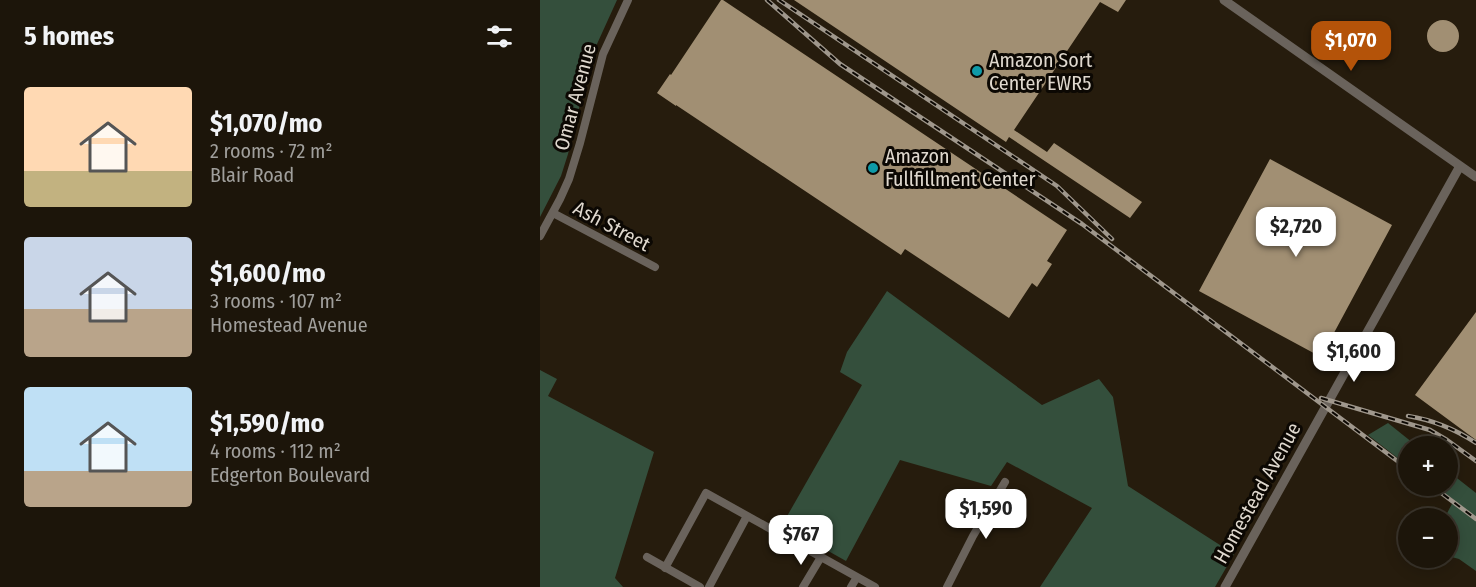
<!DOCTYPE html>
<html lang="en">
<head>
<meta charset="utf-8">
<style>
	body { margin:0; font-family:"Fira Sans Condensed",sans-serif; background:#251e13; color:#f1f3f6; height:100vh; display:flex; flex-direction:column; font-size:22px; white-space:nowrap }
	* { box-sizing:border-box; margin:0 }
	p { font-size:20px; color:#a09f9c }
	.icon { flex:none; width:33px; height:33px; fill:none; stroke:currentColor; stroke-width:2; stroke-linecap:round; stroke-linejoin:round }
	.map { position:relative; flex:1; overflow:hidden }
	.panel { display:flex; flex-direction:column; background:#1c150a; width:540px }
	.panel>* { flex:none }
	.fabs { position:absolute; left:858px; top:436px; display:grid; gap:12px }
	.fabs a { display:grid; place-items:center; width:60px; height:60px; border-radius:50%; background:#1c150a; box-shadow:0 3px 15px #0003,0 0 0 2px #3a342b; font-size:30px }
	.price { position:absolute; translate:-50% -51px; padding:0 14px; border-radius:12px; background:#fff; color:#222; font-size:20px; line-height:39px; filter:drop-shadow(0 2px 3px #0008) }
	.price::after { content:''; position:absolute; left:50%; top:36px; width:18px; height:14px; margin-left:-9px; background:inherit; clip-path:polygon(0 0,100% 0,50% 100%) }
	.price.current { background:#b45309; color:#fff }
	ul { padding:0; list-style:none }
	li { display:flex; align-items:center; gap:18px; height:150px; padding:0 24px }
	li span { display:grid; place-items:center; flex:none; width:168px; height:120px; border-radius:6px; color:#555 }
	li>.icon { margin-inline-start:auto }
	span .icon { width:72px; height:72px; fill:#fffc; stroke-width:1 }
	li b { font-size:26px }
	h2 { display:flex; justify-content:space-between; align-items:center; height:72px; padding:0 24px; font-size:26px }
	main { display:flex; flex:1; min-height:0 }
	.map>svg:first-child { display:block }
	.forest { fill:#344f3c }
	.building { fill:#a18f73 }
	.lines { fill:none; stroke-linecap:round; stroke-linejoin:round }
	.minor { stroke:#6a635c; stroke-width:8 }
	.tertiary { stroke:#6a635c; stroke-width:9 }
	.rail-casing { stroke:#9f978c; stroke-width:4.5 }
	.rail { stroke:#0c0803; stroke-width:2; stroke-dasharray:7; stroke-linecap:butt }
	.culture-dot { fill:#0f9aa8; stroke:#0c0803; stroke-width:2 }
	.labels { text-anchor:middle; stroke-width:6; stroke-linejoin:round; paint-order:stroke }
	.poi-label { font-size:20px; fill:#dfd8ce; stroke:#0c0803; text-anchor:start }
	.street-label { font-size:20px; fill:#dfd8ce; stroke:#0c0803 }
</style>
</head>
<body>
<main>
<section class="panel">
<h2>5 homes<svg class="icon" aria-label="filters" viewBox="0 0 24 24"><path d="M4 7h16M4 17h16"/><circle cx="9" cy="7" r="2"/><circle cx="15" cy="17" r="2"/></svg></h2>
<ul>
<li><span style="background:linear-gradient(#ffd9b3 70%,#c2b280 0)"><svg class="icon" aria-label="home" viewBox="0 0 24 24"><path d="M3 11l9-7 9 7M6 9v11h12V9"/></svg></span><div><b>$1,070/mo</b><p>2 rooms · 72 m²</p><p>Blair Road</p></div></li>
<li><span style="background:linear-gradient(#c9d6e8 60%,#b9a48a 0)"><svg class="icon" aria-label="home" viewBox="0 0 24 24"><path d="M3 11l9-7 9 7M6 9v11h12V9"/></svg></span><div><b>$1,600/mo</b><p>3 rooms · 107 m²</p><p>Homestead Avenue</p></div></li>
<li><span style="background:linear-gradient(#bfe0f5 70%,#b9a48a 0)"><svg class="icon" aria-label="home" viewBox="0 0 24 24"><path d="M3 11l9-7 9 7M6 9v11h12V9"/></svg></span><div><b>$1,590/mo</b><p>4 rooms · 112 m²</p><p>Edgerton Boulevard</p></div></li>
</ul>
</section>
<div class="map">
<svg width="936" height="587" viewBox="0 0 936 587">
	<rect width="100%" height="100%" fill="#261c0d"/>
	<path class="forest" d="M0,0H77L57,44L48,71L28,154L21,176L0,217Z
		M347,291L502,405L559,379L573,397L588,486L694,554L675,587H500L552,508L467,462L451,486L360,460L306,561L242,525L322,385L300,372L307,352Z
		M0,370L17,379L8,396L114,452L75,578L83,587H0Z
		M848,423L878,447H868V466L828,435Z
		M908,471L936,493V571L919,559L908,556V519H904L914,500L895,486H908Z"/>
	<path class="building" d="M181,0H183L527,230L507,261L512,264L497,287L492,283L469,318L365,249L361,255L136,105V106L117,93L130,74L131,75Z
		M254,0H586L578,12L560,2L474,130L507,152L514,143L602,202L590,218L469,137L466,142Z
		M887 36a16 16 0 1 1 32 0a16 16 0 1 1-32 0Z
		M730,159L852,225L781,357L659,291Z
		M936,312V440L875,395Z"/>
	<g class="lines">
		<path class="minor" d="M13,213L115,267
			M0,236L20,199L29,179L40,143L63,54L88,0
			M107,557L160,587
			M125,568L166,493L335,587
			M169,587L207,516
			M263,587L281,557
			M311,587L317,577
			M407,587L433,536L465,482"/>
		<path class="tertiary" d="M684,0L936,177
			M685,587L920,166"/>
		<g class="rail-casing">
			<path id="rail" d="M227,0L300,64L542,224L868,469
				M239,0L517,186L572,239
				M781,398L890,430L907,440L936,461
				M868,416C893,420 915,429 936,443
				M892,486L936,519"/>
		</g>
		<use href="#rail" class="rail"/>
	</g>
	<g class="culture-dot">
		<circle cx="437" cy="71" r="6"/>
		<circle cx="333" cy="168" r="6"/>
	</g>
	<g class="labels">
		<g class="poi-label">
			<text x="449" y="67">Amazon Sort<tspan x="449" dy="23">Center EWR5</tspan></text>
			<text x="345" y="163">Amazon<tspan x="345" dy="23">Fullfillment Center</tspan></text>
		</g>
		<g class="street-label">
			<text transform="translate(35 97) rotate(-75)" y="7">Omar Avenue</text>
			<text transform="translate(72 226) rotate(28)" y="7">Ash Street</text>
			<text transform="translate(717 493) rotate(-61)" y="7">Homestead Avenue</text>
		</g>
	</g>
</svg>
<div class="fabs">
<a>+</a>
<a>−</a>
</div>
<b class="price current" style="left:811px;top:72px">$1,070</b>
<b class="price" style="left:756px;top:258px">$2,720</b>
<b class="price" style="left:814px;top:383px">$1,600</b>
<b class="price" style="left:446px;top:540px">$1,590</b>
<b class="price" style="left:261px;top:566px">$767</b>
</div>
</main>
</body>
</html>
